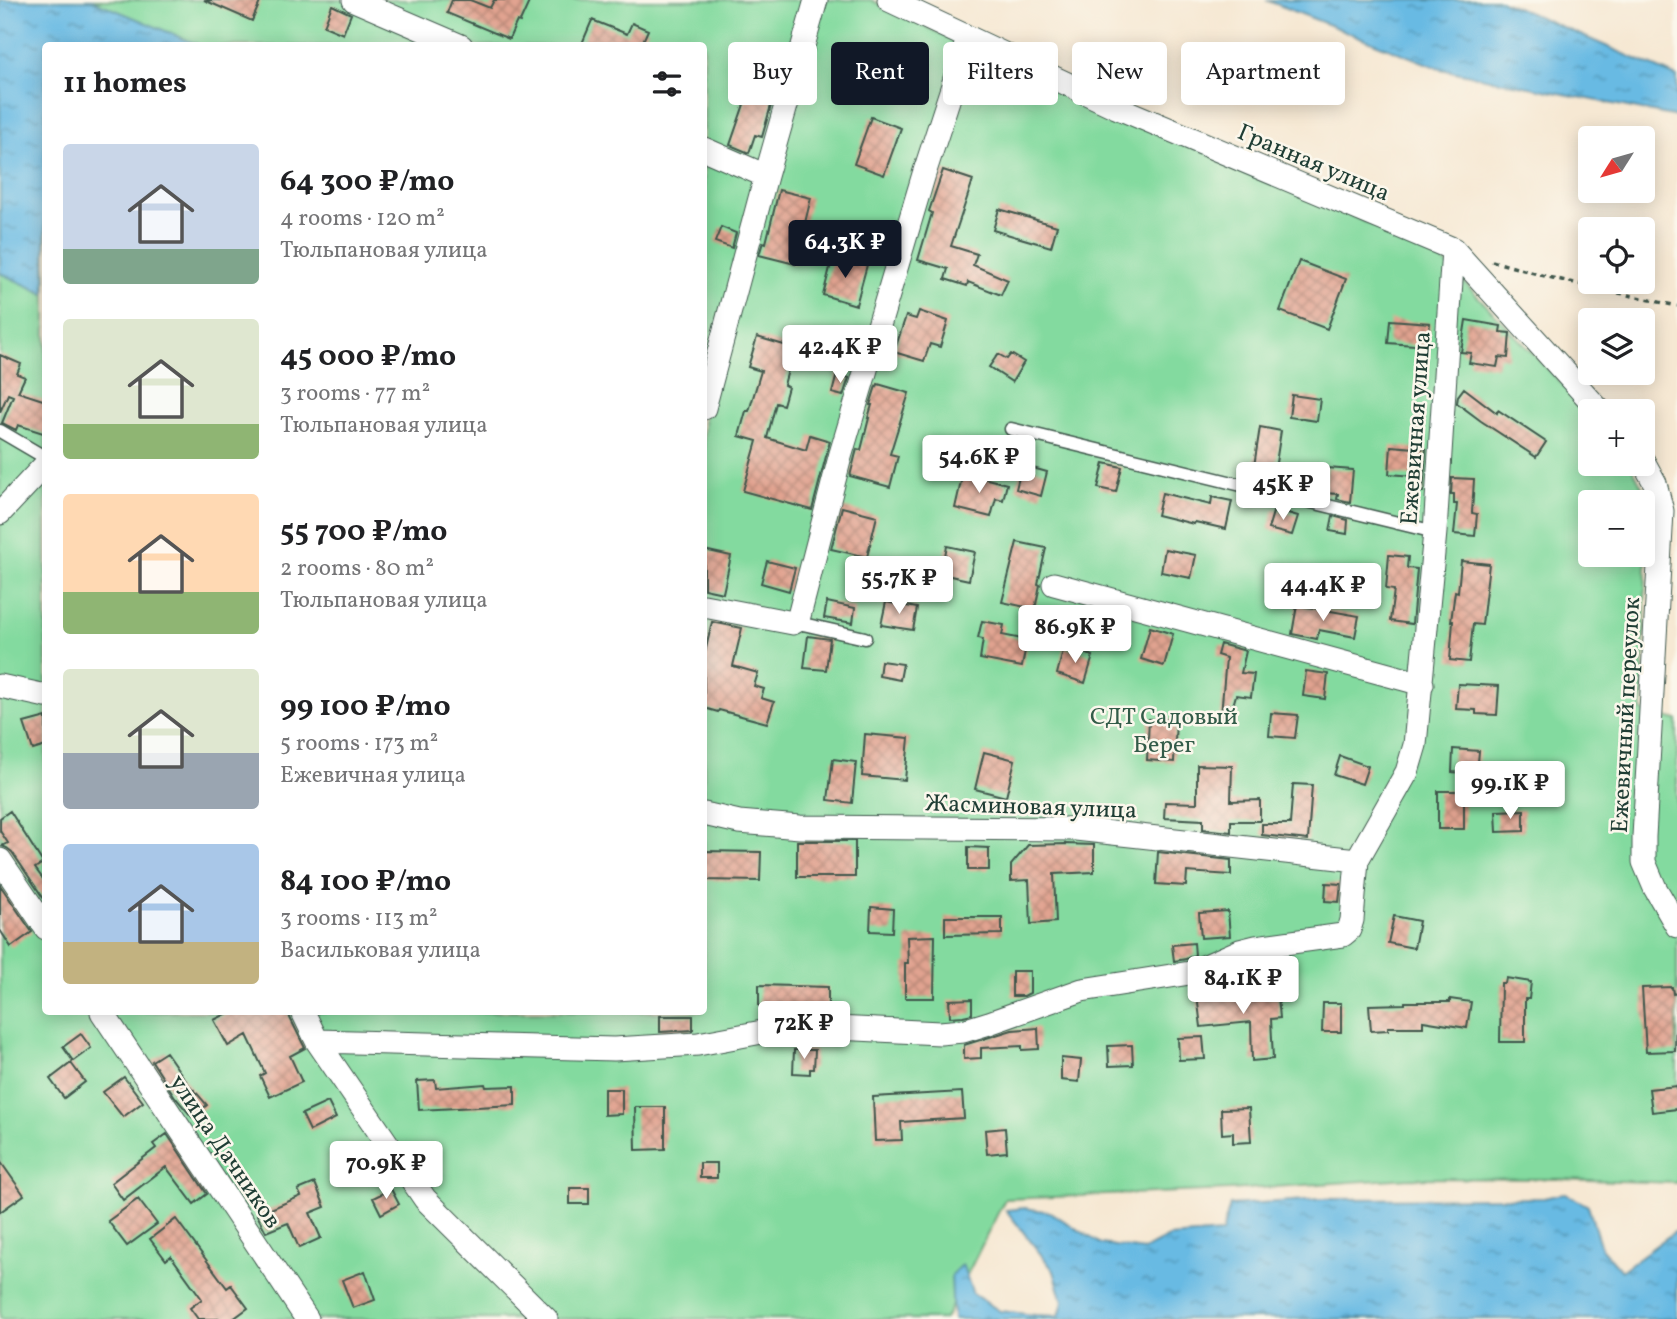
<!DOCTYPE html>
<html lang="en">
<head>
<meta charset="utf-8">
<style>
	body { margin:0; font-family:Vollkorn,serif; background:#f6f6f6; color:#202124; height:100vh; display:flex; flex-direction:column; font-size:26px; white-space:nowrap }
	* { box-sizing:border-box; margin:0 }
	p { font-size:23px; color:#757577 }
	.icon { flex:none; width:38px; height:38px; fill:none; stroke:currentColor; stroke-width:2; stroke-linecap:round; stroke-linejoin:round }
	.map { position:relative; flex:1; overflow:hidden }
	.details { position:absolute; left:42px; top:42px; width:665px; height:973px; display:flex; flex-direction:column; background:#fff; border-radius:7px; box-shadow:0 4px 18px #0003 }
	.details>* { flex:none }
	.guide { position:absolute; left:728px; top:42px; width:665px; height:63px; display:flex; gap:14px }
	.needle { width:46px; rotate:233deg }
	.fabs { position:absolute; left:1578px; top:126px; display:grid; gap:14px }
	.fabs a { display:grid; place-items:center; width:77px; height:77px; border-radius:7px; background:#fff; box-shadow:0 4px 18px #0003; font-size:35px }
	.price { position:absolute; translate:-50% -60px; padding:0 16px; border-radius:7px; background:#fff; color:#222; font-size:23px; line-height:46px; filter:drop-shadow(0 2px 4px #0008) }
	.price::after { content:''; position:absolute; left:50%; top:42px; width:21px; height:16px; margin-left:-10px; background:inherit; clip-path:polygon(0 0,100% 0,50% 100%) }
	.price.active { background:#111827; color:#fff }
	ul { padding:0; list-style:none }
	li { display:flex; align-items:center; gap:21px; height:175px; padding:0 21px }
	li span { display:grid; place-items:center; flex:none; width:196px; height:140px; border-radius:7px; color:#555 }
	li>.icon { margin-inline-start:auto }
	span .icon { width:84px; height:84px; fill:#fffc; stroke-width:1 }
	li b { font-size:30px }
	h2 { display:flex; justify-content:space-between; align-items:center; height:84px; padding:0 21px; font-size:30px }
	.pill { padding:0 24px; border-radius:7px; background:#fff; box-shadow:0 4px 18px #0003; font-size:24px; line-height:63px }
	.pill.active { background:#111827; color:#fff }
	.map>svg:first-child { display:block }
	.garden { fill:#83da9f; stroke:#518c6a; stroke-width:2; fill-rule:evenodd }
	.water { fill:url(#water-ripples); stroke:#437c8c; stroke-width:2 }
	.building { fill:url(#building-cross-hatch) }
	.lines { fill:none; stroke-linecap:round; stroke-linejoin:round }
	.service-casing { stroke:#3f574c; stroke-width:15 }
	.minor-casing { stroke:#3f574c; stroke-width:25 }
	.path { stroke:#3f574c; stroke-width:3.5; stroke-dasharray:5 5; stroke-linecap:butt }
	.service { stroke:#fff; stroke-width:12 }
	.minor { stroke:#fff; stroke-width:23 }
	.labels { text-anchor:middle; stroke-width:5; stroke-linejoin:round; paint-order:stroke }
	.street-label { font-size:24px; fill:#1f3d34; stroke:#fbf7ec }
	.park-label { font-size:24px; fill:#335c49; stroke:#fbf7ec }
</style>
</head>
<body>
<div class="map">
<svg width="1677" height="1319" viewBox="0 0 1677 1319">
	<defs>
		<pattern id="water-ripples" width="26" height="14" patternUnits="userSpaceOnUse" patternTransform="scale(1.75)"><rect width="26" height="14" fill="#67bae3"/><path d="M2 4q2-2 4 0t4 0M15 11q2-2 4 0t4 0" fill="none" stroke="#5498b9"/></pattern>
		<pattern id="building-cross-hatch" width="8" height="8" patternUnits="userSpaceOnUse" patternTransform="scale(1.75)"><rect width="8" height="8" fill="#e1a390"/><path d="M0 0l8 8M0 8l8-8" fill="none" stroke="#b68676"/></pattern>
	</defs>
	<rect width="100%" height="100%" fill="#fbf7ec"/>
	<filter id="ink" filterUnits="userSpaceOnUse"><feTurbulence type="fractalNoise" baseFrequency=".0143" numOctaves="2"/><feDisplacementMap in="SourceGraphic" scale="14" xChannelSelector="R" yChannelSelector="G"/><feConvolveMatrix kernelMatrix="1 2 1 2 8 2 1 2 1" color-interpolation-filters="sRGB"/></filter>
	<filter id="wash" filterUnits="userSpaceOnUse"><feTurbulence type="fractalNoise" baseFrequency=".00686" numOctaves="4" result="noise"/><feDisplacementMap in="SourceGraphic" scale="28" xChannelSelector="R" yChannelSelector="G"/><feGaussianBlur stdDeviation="1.57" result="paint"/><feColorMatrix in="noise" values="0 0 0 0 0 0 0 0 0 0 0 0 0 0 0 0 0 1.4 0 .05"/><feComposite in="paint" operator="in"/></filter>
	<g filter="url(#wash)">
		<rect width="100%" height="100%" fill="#f6e8d3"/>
		<path class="garden" d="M0,0H871L982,54L1436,253L1591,414V464H1630L1648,498L1642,711L1677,720V1183L1559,1179L1410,1178L1229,1190L1005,1199L945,1319H0ZM46,46H704V1012H46ZM1591,502H1643V555H1591Z"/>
		<path class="water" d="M0,0H92L199,45L46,46L45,294L0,273Z
			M1266,0H1500L1677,77V117L1441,69Z
			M1565,1193L1588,1206L1601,1248L1621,1271L1677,1230V1319H953L951,1275L962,1264L973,1294L1000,1311L1035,1315L1059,1316L1063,1302L1054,1271L1006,1210L1025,1208L1050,1212L1101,1244L1144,1250L1169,1237L1222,1233L1230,1205L1323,1199L1544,1198Z"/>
		<g id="blocks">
			<path class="building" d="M204,0H261L252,21Z
				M452,0H470L490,8L494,0H530L520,22L517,21L509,39L447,13Z
				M332,5L351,14L343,34L324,26Z
				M592,20L627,34L632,23L648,30L643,41L653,46H581Z
				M750,87L774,95L762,137L755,135L749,153L730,145Z
				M871,117L901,128L884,175L854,164Z
				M943,170L973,180L951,246L977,254L973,265L1008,280L1001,295L968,282L967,286L945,279L948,269L918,260L932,213L929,211Z
				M779,190L811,198L795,264L759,255L763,242L766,243Z
				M999,209L1057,226L1051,247L993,230Z
				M721,227L736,233L732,248L715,242Z
				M833,256L867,265L856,305L823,295Z
				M1299,261L1346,279L1327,329L1280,311Z
				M919,311L948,321L940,347L930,344L924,361L894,352L906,316L916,319Z
				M1390,320L1430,323L1428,346L1388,343Z
				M1466,320L1501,326L1500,332L1510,333L1508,358L1499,357L1497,367L1469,363L1471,353L1461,352Z
				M757,337L794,348L784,385L788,387L783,405L776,403L767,438L806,450L810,435L830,441L812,510L743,491L757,441L739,436L746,411H749L761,371L748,367Z
				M998,354L1007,359L1011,354L1024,362L1012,382L989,367Z
				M0,355L21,364L17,374L25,377L18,392L46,401V434L18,425L16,430L2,423L13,396L8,394L0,412Z
				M837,374L849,378L843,396L832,393Z
				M878,384L909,393L890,454L898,456L890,487L850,476L857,449L861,450L869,418H868L872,405H870L876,386L877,387Z
				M1464,388L1497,413L1498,410L1546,442L1536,457L1481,421L1457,403L1458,396Z
				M1292,395L1320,399L1317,421L1289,417Z
				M1260,427L1281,431L1273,482L1252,479Z
				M1391,446L1426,449L1423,492H1414L1415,476L1389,474Z
				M1104,463L1122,467L1116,492L1098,488Z
				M1022,465L1047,472L1041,496L1016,489Z
				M1327,468L1353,470L1350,502L1337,499L1338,494L1324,493Z
				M963,473L1007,484L1003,500L996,498L991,517L955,508Z
				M1452,478L1474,479L1472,513L1477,514L1475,536L1454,534L1457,504H1454V494H1451Z
				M1162,493L1211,505L1212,497L1232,501L1226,529L1195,522L1194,524L1157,515Z
				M842,507L877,516L867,557L831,549Z
				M1274,509L1298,516L1292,535L1268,529Z
				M1333,516L1348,520L1347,534L1330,531Z
				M1017,542L1046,548L1038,584L1040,585L1035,609L1002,602Z
				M947,546L975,552L969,580L941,574Z
				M1165,549L1196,555L1191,578L1161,572Z
				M704,550L731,556L723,593L704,589Z
				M1389,555L1408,557L1407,568L1417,569L1412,624L1390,621L1394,590L1386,589Z
				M767,561L795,568L789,591L761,583Z
				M1461,561L1489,564L1482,625L1473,624L1469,662L1450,660L1453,621H1451L1455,591L1458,592Z
				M827,602L855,608L853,623L824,618Z
				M886,602L917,608L913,630L881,625Z
				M1297,605L1359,616L1355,637L1319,630L1317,639L1292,634Z
				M982,621L1004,625L1002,635L1027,640L1022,667L980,659L983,639L978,638Z
				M712,622L742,628L733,666L758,673L754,686L764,689L761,698L774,702L767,723L719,710L718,712L704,708V657Z
				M1150,627L1173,634L1164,666L1141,659Z
				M808,636L830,639L826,670L804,668Z
				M1220,644L1246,651L1241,673L1254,674L1251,697L1236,695L1230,716L1221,715L1226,658L1217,655Z
				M1064,647L1093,656L1085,683L1057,674Z
				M881,661L903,664L900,680L879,676Z
				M1306,671L1328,674L1325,699L1303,696Z
				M1458,684L1499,686L1497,715L1476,714V710L1456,709Z
				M1271,713L1298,715L1295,738L1269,736Z
				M46,717V746L33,750L24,723Z
				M1149,719L1176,720L1174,762L1147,760Z
				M865,734L909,738L905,780L862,776Z
				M1453,749L1479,751L1477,774L1452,772Z
				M984,752L1015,760L1006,797L975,789Z
				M1340,756L1368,766L1362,784L1334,775Z
				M833,759L856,762L852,803L828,800Z
				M1197,765L1232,766L1231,801L1260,800V821H1231V832L1203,829V820L1164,818L1165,802L1197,803Z
				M1293,784L1312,785L1308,840L1262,835V824H1290Z
				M1438,791H1464V829H1438Z
				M1524,810V831L1497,832L1496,811Z
				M10,811L43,863L35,868L46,883V902L12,852L7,848L2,846L8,843L0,831V818Z
				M797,841H855V877H797Z
				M1065,844L1094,845V872L1054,874L1056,922L1031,924L1029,880L1011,881V865L1028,845Z
				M968,847L989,848V870H968Z
				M704,851L761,852L760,881L704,880Z
				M1158,852L1231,860V875L1187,872L1186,886L1156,884Z
				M1326,883L1341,884L1339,902L1325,901Z
				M0,885L32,932L11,947L0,930Z
				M871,907L893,909L892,932L870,931Z
				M1228,911L1230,936L1201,938L1199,913Z
				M1394,916L1419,921L1414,948L1388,943Z
				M945,917H1002V934L945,935Z
				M935,936L934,998H905V963H908L907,937Z
				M1194,943L1195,955L1186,959L1174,961L1172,945Z
				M1012,971H1030V993L1024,996H1012Z
				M1506,978L1531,982L1529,999H1525V1042H1500L1501,983H1505Z
				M759,985L828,987V1007L759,1006Z
				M1672,987L1673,994L1677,993L1675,1051L1646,1052L1642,988Z
				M1268,988L1269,998L1278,997L1280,1018L1271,1019L1273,1059L1252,1061L1251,1022L1201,1027L1197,995Z
				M972,999V1014L963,1016L950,1017L949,1000Z
				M1450,999L1471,1002L1467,1028L1423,1021V1027H1388V1030L1371,1031L1369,1005L1405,1004V1002H1450Z
				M1323,1003H1341V1032H1322Z
				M230,1012H289L290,1018L305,1048L290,1056L302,1082L270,1097L260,1076L265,1073L247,1035L228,1046L214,1020Z
				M660,1016H693V1030L660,1032Z
				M1038,1028L1039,1049L1022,1050V1046L981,1048V1058L964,1059V1045L1012,1030Z
				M81,1034L91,1048L73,1061L63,1047Z
				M1203,1037L1205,1059L1179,1060L1178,1038Z
				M1132,1045L1133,1065L1109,1066L1108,1046Z
				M794,1050H815L814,1069H810V1074L793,1073Z
				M166,1052L193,1091L194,1090L207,1105L192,1117L175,1097L152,1061Z
				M1061,1058L1081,1060L1079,1082L1061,1080Z
				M71,1063L85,1082L64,1098L50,1079Z
				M124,1077L143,1102L123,1117L103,1092Z
				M435,1080L436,1088L485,1084L486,1087L515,1086V1105L419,1110L417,1081Z
				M1677,1086V1109L1652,1112L1649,1089Z
				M604,1089H622V1114L604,1115Z
				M962,1092L964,1118L901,1122L902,1140L875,1141L873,1097Z
				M328,1102L336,1118L310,1131L302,1114Z
				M635,1107H665V1149L636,1150Z
				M1249,1108L1251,1142L1233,1143V1133L1222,1134L1221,1109Z
				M1005,1128L1007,1152L987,1154L985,1130Z
				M167,1134L207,1194L194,1204L166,1167L123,1200L111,1183L156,1148L153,1144Z
				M0,1161L24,1195L0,1212Z
				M700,1163H717V1178H700Z
				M315,1183L325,1207L310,1213L321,1238L299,1248L288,1223L266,1232L257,1215L301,1196L298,1190Z
				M570,1188H589V1204H570Z
				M391,1189L399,1204L381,1214L373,1198Z
				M138,1199L157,1224L127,1246L108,1221Z
				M176,1219L227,1288L231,1285L248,1308L233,1319H198L190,1308L202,1299L171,1256L166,1260L150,1239Z
				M365,1271L375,1300L353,1308L342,1280Z"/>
		</g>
	</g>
	<g filter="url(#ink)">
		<use href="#blocks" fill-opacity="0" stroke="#3f574c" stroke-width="2"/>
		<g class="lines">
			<g class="service-casing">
				<path id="service" d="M1011,429L1435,532
					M0,431L46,458
					M794,622L865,638"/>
			</g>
			<g class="minor-casing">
				<path id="minor" d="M354,0L461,46
					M889,0L1116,107L1453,249L1600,411
					M704,149L766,176
					M704,408L766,176L816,0
					M1643,461L1655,483L1662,511L1644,837V862L1655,888L1677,926
					M0,513L46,464
					M1054,584L1422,684
					M704,606L793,623L798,620L840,457L924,174L968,39
					M0,686L46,696
					M704,814L739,822L800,827L1076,829L1357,860
					M0,860L46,928
					M102,1012L307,1319
					M303,1012L317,1041L425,1199L546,1319
					M317,1041L614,1049L698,1044L794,1026L940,1033L963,1031L989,1023L1082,990L1190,973L1240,951L1256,947L1343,935L1349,930L1352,920L1357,860L1407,772L1415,745L1435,532L1453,249"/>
			</g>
			<path class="path" d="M1492,261L1548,277L1677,306"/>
			<use href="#service" class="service"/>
			<use href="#minor" class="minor"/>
		</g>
	</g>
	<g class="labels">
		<g class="street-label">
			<text transform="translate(1314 162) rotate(23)" y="8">Гранная улица</text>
			<text transform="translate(1415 428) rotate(-86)" y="8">Ежевичная улица</text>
			<text transform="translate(1625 715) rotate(-87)" y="8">Ежевичный переулок</text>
			<text transform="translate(1031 806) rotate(2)" y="8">Жасминовая улица</text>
			<text transform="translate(226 1151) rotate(56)" y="8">улица Дачников</text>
		</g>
		<g class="park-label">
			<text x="1164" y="724">СДТ Садовый<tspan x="1164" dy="28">Берег</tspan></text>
		</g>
	</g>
</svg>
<div class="fabs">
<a><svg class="needle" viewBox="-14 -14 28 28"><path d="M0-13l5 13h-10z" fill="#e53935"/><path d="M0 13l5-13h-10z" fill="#757577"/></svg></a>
<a><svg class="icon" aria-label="locate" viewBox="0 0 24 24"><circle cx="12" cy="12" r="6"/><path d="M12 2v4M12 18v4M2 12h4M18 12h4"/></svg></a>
<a><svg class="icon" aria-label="layers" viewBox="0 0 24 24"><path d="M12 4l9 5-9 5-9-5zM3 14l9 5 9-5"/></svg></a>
<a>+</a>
<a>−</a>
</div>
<b class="price active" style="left:845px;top:280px">64.3K ₽</b>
<b class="price" style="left:840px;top:385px">42.4K ₽</b>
<b class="price" style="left:979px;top:495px">54.6K ₽</b>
<b class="price" style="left:1283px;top:522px">45K ₽</b>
<b class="price" style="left:899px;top:616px">55.7K ₽</b>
<b class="price" style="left:1323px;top:623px">44.4K ₽</b>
<b class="price" style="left:1075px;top:665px">86.9K ₽</b>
<b class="price" style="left:1510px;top:821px">99.1K ₽</b>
<b class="price" style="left:1243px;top:1016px">84.1K ₽</b>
<b class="price" style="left:804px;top:1061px">72K ₽</b>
<b class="price" style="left:386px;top:1201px">70.9K ₽</b>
<div class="guide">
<a class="pill">Buy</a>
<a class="pill active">Rent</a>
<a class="pill">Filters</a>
<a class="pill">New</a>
<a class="pill">Apartment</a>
</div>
<section class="details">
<h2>11 homes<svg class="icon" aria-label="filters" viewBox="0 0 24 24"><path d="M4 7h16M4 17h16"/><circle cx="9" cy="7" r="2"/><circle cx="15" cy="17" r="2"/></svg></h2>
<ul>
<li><span style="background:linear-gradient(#c9d6e8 75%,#7fa58c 0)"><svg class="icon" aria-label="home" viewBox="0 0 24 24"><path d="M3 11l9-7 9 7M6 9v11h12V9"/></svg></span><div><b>64 300 ₽/mo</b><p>4 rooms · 120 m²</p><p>Тюльпановая улица</p></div></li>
<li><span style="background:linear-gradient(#dfe7d0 75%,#8fb573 0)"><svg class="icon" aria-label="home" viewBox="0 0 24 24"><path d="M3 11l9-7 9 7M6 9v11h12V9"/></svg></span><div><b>45 000 ₽/mo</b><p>3 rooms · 77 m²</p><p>Тюльпановая улица</p></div></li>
<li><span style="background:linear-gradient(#ffd9b3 70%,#8fb573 0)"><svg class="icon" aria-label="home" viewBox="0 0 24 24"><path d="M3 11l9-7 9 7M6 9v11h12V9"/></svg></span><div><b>55 700 ₽/mo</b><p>2 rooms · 80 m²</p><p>Тюльпановая улица</p></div></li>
<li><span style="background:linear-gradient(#dfe7d0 60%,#9aa5b1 0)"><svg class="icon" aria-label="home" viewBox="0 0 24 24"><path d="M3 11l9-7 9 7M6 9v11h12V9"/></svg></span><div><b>99 100 ₽/mo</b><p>5 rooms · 173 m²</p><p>Ежевичная улица</p></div></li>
<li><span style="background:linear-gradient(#a9c7e8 70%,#c2b280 0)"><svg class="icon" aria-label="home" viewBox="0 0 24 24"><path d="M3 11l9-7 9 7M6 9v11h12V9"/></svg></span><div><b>84 100 ₽/mo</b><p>3 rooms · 113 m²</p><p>Васильковая улица</p></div></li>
</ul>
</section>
</div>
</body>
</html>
